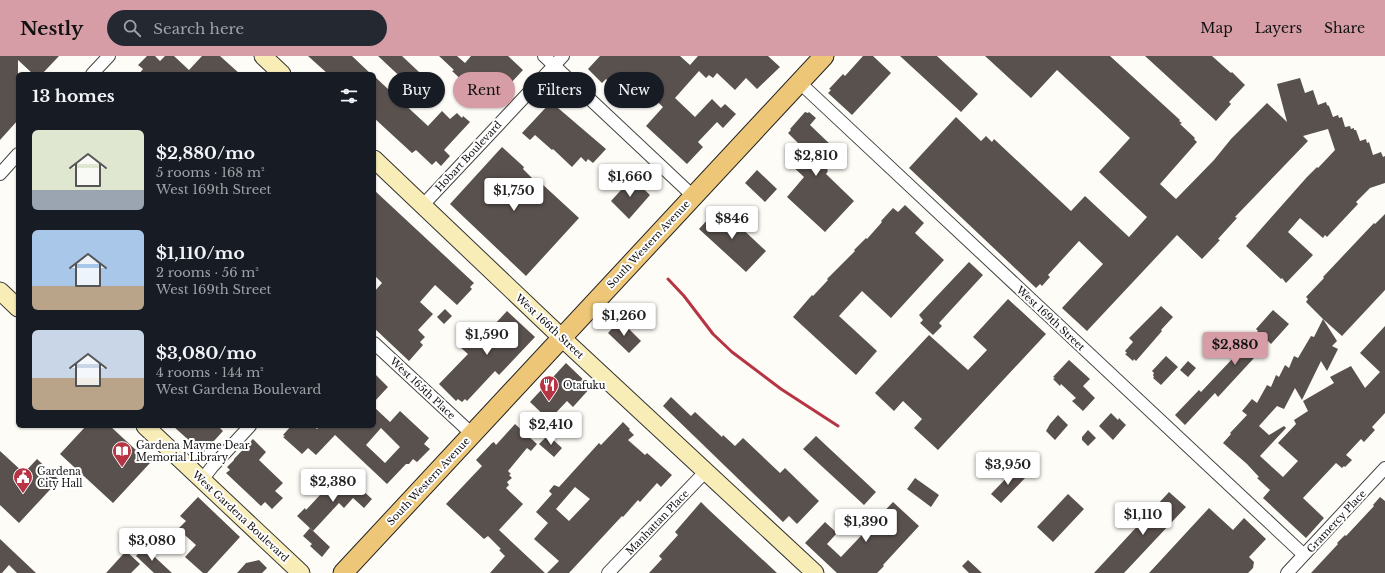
<!DOCTYPE html>
<html lang="en">
<head>
<meta charset="utf-8">
<style>
	body { margin:0; font-family:"Libre Baskerville",serif; background:#242831; color:#f1f3f6; height:100vh; display:flex; flex-direction:column; font-size:15px; white-space:nowrap }
	* { box-sizing:border-box; margin:0 }
	p { font-size:13px; color:#9ea1a6 }
	.icon { flex:none; width:22px; height:22px; fill:none; stroke:currentColor; stroke-width:2; stroke-linecap:round; stroke-linejoin:round }
	.map { position:relative; flex:1; overflow:hidden }
	.side { position:absolute; left:16px; top:16px; width:360px; height:356px; display:flex; flex-direction:column; background:#171b24; border-radius:6px; box-shadow:0 1px 3px #0004 }
	.side>* { flex:none }
	.guide { position:absolute; left:388px; top:16px; width:380px; height:36px; display:flex; gap:8px }
	.price { position:absolute; translate:-50% -34px; padding:0 9px; border-radius:4px; background:#fff; color:#222; font-size:13px; line-height:26px; filter:drop-shadow(0 1px 2px #0008) }
	.price::after { content:''; position:absolute; left:50%; top:24px; width:12px; height:9px; margin-left:-6px; background:inherit; clip-path:polygon(0 0,100% 0,50% 100%) }
	.price.active { background:#d69da6; color:#111 }
	ul { padding:0; list-style:none }
	li { display:flex; align-items:center; gap:12px; height:100px; padding:0 16px }
	li span { display:grid; place-items:center; flex:none; width:112px; height:80px; border-radius:6px; color:#555 }
	li>.icon { margin-inline-start:auto }
	span .icon { width:48px; height:48px; fill:#fffc; stroke-width:1 }
	li b { font-size:17px }
	h2 { display:flex; justify-content:space-between; align-items:center; height:48px; padding:0 16px; font-size:17px }
	.chip { padding:0 14px; border-radius:18px; background:#171b24; box-shadow:0 1px 3px #0004; font-size:14px; line-height:36px }
	.chip.active { background:#d69da6; color:#111 }
	header { display:flex; align-items:center; gap:24px; box-sizing:border-box; height:56px; padding:0 20px; background:#d69da6; color:#111 }
	header strong { font-size:19px }
	nav { display:flex; gap:22px; margin-inline-start:auto; font-size:14px }
	.search { width:280px; height:36px; background:#242831; display:flex; align-items:center; gap:10px; box-sizing:border-box; padding:0 14px; border-radius:22px; color:#9ea1a6; font-size:15px }
	.map>svg:first-child { display:block }
	.building { fill:#59514e; fill-rule:evenodd }
	.lines { fill:none; stroke-linecap:round; stroke-linejoin:round }
	.street-casing { stroke:#444; stroke-width:14 }
	.secondary-casing { stroke:#333; stroke-width:19 }
	.primary-casing { stroke:#222; stroke-width:21 }
	.street { stroke:#fff; stroke-width:12 }
	.secondary { stroke:#f8ecb7; stroke-width:17 }
	.primary { stroke:#edc777; stroke-width:19 }
	.rail { stroke:#b63444; stroke-width:3 }
	.labels { text-anchor:middle; stroke-width:4; stroke-linejoin:round; paint-order:stroke }
	.street-label { font-size:10px; fill:#111; stroke:#fff }
	.poi-label { font-size:10px; fill:#111; stroke:#fff; text-anchor:start }
</style>
</head>
<body>
<header>
<strong>Nestly</strong>
<div class="search"><svg class="icon" aria-label="search" viewBox="0 0 24 24"><circle cx="10" cy="10" r="6"/><path d="M15 15l6 6"/></svg>Search here</div>
<nav><a>Map</a><a>Layers</a><a>Share</a></nav>
</header>
<div class="map">
<svg width="1385" height="517" viewBox="0 0 1385 517">
	<rect width="100%" height="100%" fill="#fefcf6"/>
	<path class="building" d="M0,0H59L42,18H33L18,4V64L0,84Z
		M147,0H155L160,5L165,0H174L189,14L202,0H220L240,18H139L143,13L138,9Z
		M308,0H352L371,18H328Z
		M378,0H402L419,16L408,28Z
		M439,0H457L465,7L471,0H508L523,14L510,28L508,26L490,44L470,25L467,29L452,15L454,14Z
		M600,0H680L690,9L698,0H768L780,11L757,33L746,22L735,34L717,17L713,22L709,19L706,22L699,15L675,42L695,61L712,43L721,52L725,48L736,58L723,72L717,66L698,86L703,91L687,108L646,70L663,51L650,39L638,52L606,23L602,27L588,13Z
		M863,0H873L891,17L852,59L828,37L831,34L829,33L843,18L845,20Z
		M900,0H937L978,38L961,56Z
		M985,0H1110L1180,64L1179,65L1182,67L1180,68L1195,82L1194,83L1197,86L1160,128L1176,143L1214,104L1231,83L1267,47L1287,66L1277,28L1300,22L1305,37L1313,34L1318,49L1326,46L1327,49L1329,50L1333,61L1338,59L1339,62L1342,61L1345,71L1350,70L1351,73L1354,72V74H1356L1360,85L1366,83L1367,87L1369,86L1373,99L1381,96L1383,101L1385,100V127L1370,132L1356,146L1358,148L1327,181L1325,179L1323,182L1300,162L1288,176L1313,199L1286,227L1282,222L1281,223L1246,190L1307,121L1317,111L1318,112L1335,94L1328,73L1303,80L1308,85L1235,161L1237,162L1218,183L1220,184L1202,203L1177,179L1087,275L1062,252L1103,208L1079,185L1048,219L1050,221L1042,230L1040,228L1036,232L909,112L956,61L981,85L986,80L992,86L994,83L1071,155L1085,140L1129,181L1147,161L1099,116L1130,82L1057,14L1031,42Z
		M1145,0H1212L1231,17L1232,16L1245,29L1229,46L1231,48L1216,65Z
		M374,20L428,70L442,55L450,63L457,57L462,62L463,60L470,66L444,94L450,100L441,110L436,105L432,109L416,94L412,97L374,62Z
		M551,46L606,93L593,107L588,103L586,106L581,101L572,111L553,93L552,94L535,79L530,84L522,77Z
		M805,56L808,57L809,56L816,62L810,69L833,91L824,101L832,108L827,114L828,115L826,118L854,145L825,176L787,141L804,121L789,107L803,92L788,77L791,74L790,73Z
		M502,91L524,111L523,113L539,129L541,127L579,162L526,220L450,148Z
		M757,114L777,133L765,146L745,127Z
		M632,122L650,139L629,163L611,145Z
		M374,134L474,227L470,231L472,233L457,249L435,229L420,246L433,258L418,274L425,281L420,286L423,289L409,305L374,272V236L382,227L374,219Z
		M905,149L924,167L915,177L944,204L891,262L862,235L839,260L877,295L856,319L793,261L812,239L813,240L828,224L827,223L855,195L854,194L866,182L867,183L882,166L881,165L893,152L898,156Z
		M719,151L766,195L746,216L699,173Z
		M1385,158V234L1342,280L1323,263L1337,285L1332,290L1338,293L1327,315L1321,305L1302,344L1295,332L1284,353L1277,350L1259,370L1269,379L1284,370L1286,372L1260,400L1283,421L1298,405L1278,387L1296,368L1294,364L1308,355L1303,345L1334,327L1330,321L1351,310L1365,332L1380,316L1360,297L1385,270V357L1372,371L1375,374L1364,386L1361,383L1346,399L1352,404L1345,411L1344,410L1342,412L1336,407L1303,442L1324,462L1306,482L1263,442L1270,434L1257,422L1259,421L1247,408L1223,387L1231,378L1230,377L1247,359L1242,355L1252,343L1257,347L1267,329L1271,331L1276,319L1279,321L1285,309L1289,312L1294,300L1298,302L1311,280L1314,281L1323,263L1306,246L1308,243L1306,241L1324,222L1323,221L1374,167L1375,168Z
		M969,206L983,219L939,267L942,270L933,279L920,267L923,264L919,259Z
		M1008,243L1046,278L938,394L914,372L922,363L903,345L894,355L875,337L929,279L968,314L987,294L973,281Z
		M1161,250L1173,261L1161,274L1162,275L1136,305L1134,303L1133,305L1125,298L1127,297L1125,295L1133,286L1129,282Z
		M445,253L452,260L444,268L437,261Z
		M1273,254L1289,268L1271,288L1268,285L1253,301L1254,302L1218,341L1215,337L1185,369L1175,359L1199,334L1201,336L1250,284L1258,275L1256,273Z
		M507,255L535,281L499,319L495,315L467,345L465,343L462,346L458,343L456,345L439,328L468,298L460,291L463,287L471,279L475,282L490,266L494,269Z
		M620,264L641,285L629,297L608,277Z
		M1166,300L1178,311L1161,329L1153,322L1154,321L1153,319L1154,317L1152,315Z
		M1069,304L1090,323L1083,330L1095,342L1083,355L1072,345L1076,342L1061,328L1060,330L1053,323L1055,322L1053,321Z
		M1188,305L1196,312L1188,321L1180,314Z
		M566,307L591,331L573,351L567,345L549,364L530,346Z
		M374,317L388,331L374,346Z
		M671,341L691,360L695,356L722,381L723,379L735,390L743,382L780,417L785,412L819,445L797,468L789,460L783,466L663,350Z
		M374,351L390,366L400,355L429,382L424,388L430,393L417,406L413,403L409,408H406L387,428L335,379L316,399L308,392L302,398L283,381L285,380L283,379L291,370H314L317,373L320,370H374ZM381,372L400,391L385,407L366,389Z
		M1111,357L1118,364L1119,362L1126,369L1113,384L1099,370Z
		M1058,359L1068,369L1055,384L1046,375L1050,368Z
		M623,366L630,373L629,374L634,379L628,384L645,399L647,397L672,419L661,431L657,427L640,446L638,444L623,461L622,460L569,517H547L559,505L534,483L548,467L536,456L552,438L549,435L554,429L559,431L599,387L601,389ZM575,431L590,443L569,465L556,453Z
		M515,368L537,388L531,395L527,392L508,415L511,418L509,419L512,422L507,426L509,429L506,432L523,448L499,474L545,517H490L505,500L499,494L501,493L488,480L484,483L446,448L482,410L476,404L492,387L494,386L496,389Z
		M86,370H110L150,407L113,447L60,398Z
		M173,370H218L223,375L203,397Z
		M1088,374L1096,382L1088,390L1082,384V381Z
		M548,379L562,392L554,401L539,388Z
		M816,380L876,436L864,449L803,393Z
		M253,383L266,396L259,404L283,427L275,435L283,442L272,453L265,446L261,450L226,417L230,414L227,411L234,404V403Z
		M0,395L24,417L37,403L59,424L19,467L0,449Z
		M1017,414L1025,422L1001,447L991,438L1012,416L1014,418Z
		M348,421L372,443L364,452L353,442L344,452L339,447L313,475L297,460L305,452L306,454L320,439L318,437L325,429L334,437Z
		M915,422L939,439L931,451L907,433Z
		M1169,436L1186,451L1124,517H1094Z
		M1068,438L1084,453L1053,486L1037,471Z
		M198,441L240,481L207,517H203L185,501L196,489L178,473L186,465L180,460Z
		M1380,441L1385,445V517H1311L1338,488L1337,487L1345,479L1346,480L1374,450L1373,449Z
		M701,446L709,454L777,517H649L662,503L659,500L678,479L675,476Z
		M893,446L919,470L883,509L884,510L877,517H837L805,487L825,466L837,477L827,488L841,501Z
		M1209,452L1233,474L1244,462L1266,483L1249,501L1254,506L1253,512L1248,517H1149Z
		M310,472L330,491L322,501L310,490L312,488L303,480Z
		M0,483L36,517H17L9,509L2,517H0Z
		M144,491L172,517H154L136,500Z
		M126,495L140,508L131,517H106Z
		M259,504L267,512L262,517H237L246,507Z
		M968,504L982,517H969L962,510Z"/>
	<g class="lines">
		<g class="street-casing">
			<path id="street" d="M544,0L693,140
				M92,18L109,0
				M799,26L1304,499
				M0,118L18,98
				M423,149L563,0
				M374,287L472,378
				M202,424L212,411L250,370
				M608,517L706,415
				M1287,517L1385,412"/>
		</g>
		<g class="secondary-casing">
			<path id="secondary" d="M263,0L282,18
				M374,103L561,281L815,517
				M0,235L18,252
				M145,370L301,517"/>
		</g>
		<g class="primary-casing">
			<path id="primary" d="M343,517L824,0"/>
		</g>
		<use href="#street" class="street"/>
		<use href="#secondary" class="secondary"/>
		<use href="#primary" class="primary"/>
		<path class="rail" d="M668,223L684,240L713,278L732,296L781,333L838,370"/>
	</g>
	<defs>
		<g id="restaurant-pin" transform="scale(1)"><path d="M0 17L-7.5 6A9.5 9.5 0 1 1 7.5 6Z" fill="#b63444" stroke="#fff"/><path d="M-5-6h1v4h1v-4h1v4h1v-4h1v5L-1.5 .5V6h-2V.5L-5-1ZM5-6V6H3V1.5H1.5Q1.5-4 5-6Z" fill="#fff"/></g>
		<g id="library-pin" transform="scale(1)"><path d="M0 17L-7.5 6A9.5 9.5 0 1 1 7.5 6Z" fill="#b63444" stroke="#fff"/><path d="M-6-4Q-3-5.5-.7-3.5V5Q-3 3-6 4ZM6-4Q3-5.5 .7-3.5V5Q3 3 6 4Z" fill="#fff"/></g>
		<g id="civic-pin" transform="scale(1)"><path d="M0 17L-7.5 6A9.5 9.5 0 1 1 7.5 6Z" fill="#b63444" stroke="#fff"/><path d="M-.6-6.5H3V-4.5H.6V-3L4-1V1h2V6H-6V1h2V-1L-.6-3ZM-1.2 2.5V6h2.4V2.5Z" fill="#fff"/></g>
	</defs>
	<g fill-rule="evenodd">
		<use href="#restaurant-pin" x="549" y="329"/>
		<use href="#library-pin" x="122" y="395"/>
		<use href="#civic-pin" x="23" y="421"/>
	</g>
	<g class="labels">
		<g class="street-label">
			<text transform="translate(468 100) rotate(-47)" y="4">Hobart Boulevard</text>
			<text transform="translate(648 188) rotate(-47)" y="4">South Western Avenue</text>
			<text transform="translate(1051 262) rotate(43)" y="4">West 169th Street</text>
			<text transform="translate(550 270) rotate(43)" y="4">West 166th Street</text>
			<text transform="translate(423 332) rotate(43)" y="4">West 165th Place</text>
			<text transform="translate(428 425) rotate(-47)" y="4">South Western Avenue</text>
			<text transform="translate(241 460) rotate(43)" y="4">West Gardena Boulevard</text>
			<text transform="translate(1336 465) rotate(-47)" y="4">Gramercy Place</text>
			<text transform="translate(657 466) rotate(-46)" y="4">Manhattan Place</text>
		</g>
		<g class="poi-label">
			<text x="563" y="333">Otafuku</text>
			<text x="136" y="393">Gardena Mayme Dear<tspan x="136" dy="12">Memorial Library</tspan></text>
			<text x="37" y="419">Gardena<tspan x="37" dy="12">City Hall</tspan></text>
		</g>
	</g>
</svg>
<b class="price" style="left:816px;top:121px">$2,810</b>
<b class="price" style="left:630px;top:142px">$1,660</b>
<b class="price" style="left:514px;top:156px">$1,750</b>
<b class="price" style="left:732px;top:184px">$846</b>
<b class="price" style="left:624px;top:281px">$1,260</b>
<b class="price" style="left:487px;top:300px">$1,590</b>
<b class="price active" style="left:1235px;top:310px">$2,880</b>
<b class="price" style="left:551px;top:390px">$2,410</b>
<b class="price" style="left:1008px;top:430px">$3,950</b>
<b class="price" style="left:333px;top:447px">$2,380</b>
<b class="price" style="left:1143px;top:480px">$1,110</b>
<b class="price" style="left:866px;top:487px">$1,390</b>
<b class="price" style="left:152px;top:506px">$3,080</b>
<div class="guide">
<a class="chip">Buy</a>
<a class="chip active">Rent</a>
<a class="chip">Filters</a>
<a class="chip">New</a>
</div>
<section class="side">
<h2>13 homes<svg class="icon" aria-label="filters" viewBox="0 0 24 24"><path d="M4 7h16M4 17h16"/><circle cx="9" cy="7" r="2"/><circle cx="15" cy="17" r="2"/></svg></h2>
<ul>
<li><span style="background:linear-gradient(#dfe7d0 75%,#9aa5b1 0)"><svg class="icon" aria-label="home" viewBox="0 0 24 24"><path d="M3 11l9-7 9 7M6 9v11h12V9"/></svg></span><div><b>$2,880/mo</b><p>5 rooms · 168 m²</p><p>West 169th Street</p></div></li>
<li><span style="background:linear-gradient(#a9c7e8 70%,#b9a48a 0)"><svg class="icon" aria-label="home" viewBox="0 0 24 24"><path d="M3 11l9-7 9 7M6 9v11h12V9"/></svg></span><div><b>$1,110/mo</b><p>2 rooms · 56 m²</p><p>West 169th Street</p></div></li>
<li><span style="background:linear-gradient(#c9d6e8 60%,#b9a48a 0)"><svg class="icon" aria-label="home" viewBox="0 0 24 24"><path d="M3 11l9-7 9 7M6 9v11h12V9"/></svg></span><div><b>$3,080/mo</b><p>4 rooms · 144 m²</p><p>West Gardena Boulevard</p></div></li>
</ul>
</section>
</div>
</body>
</html>
